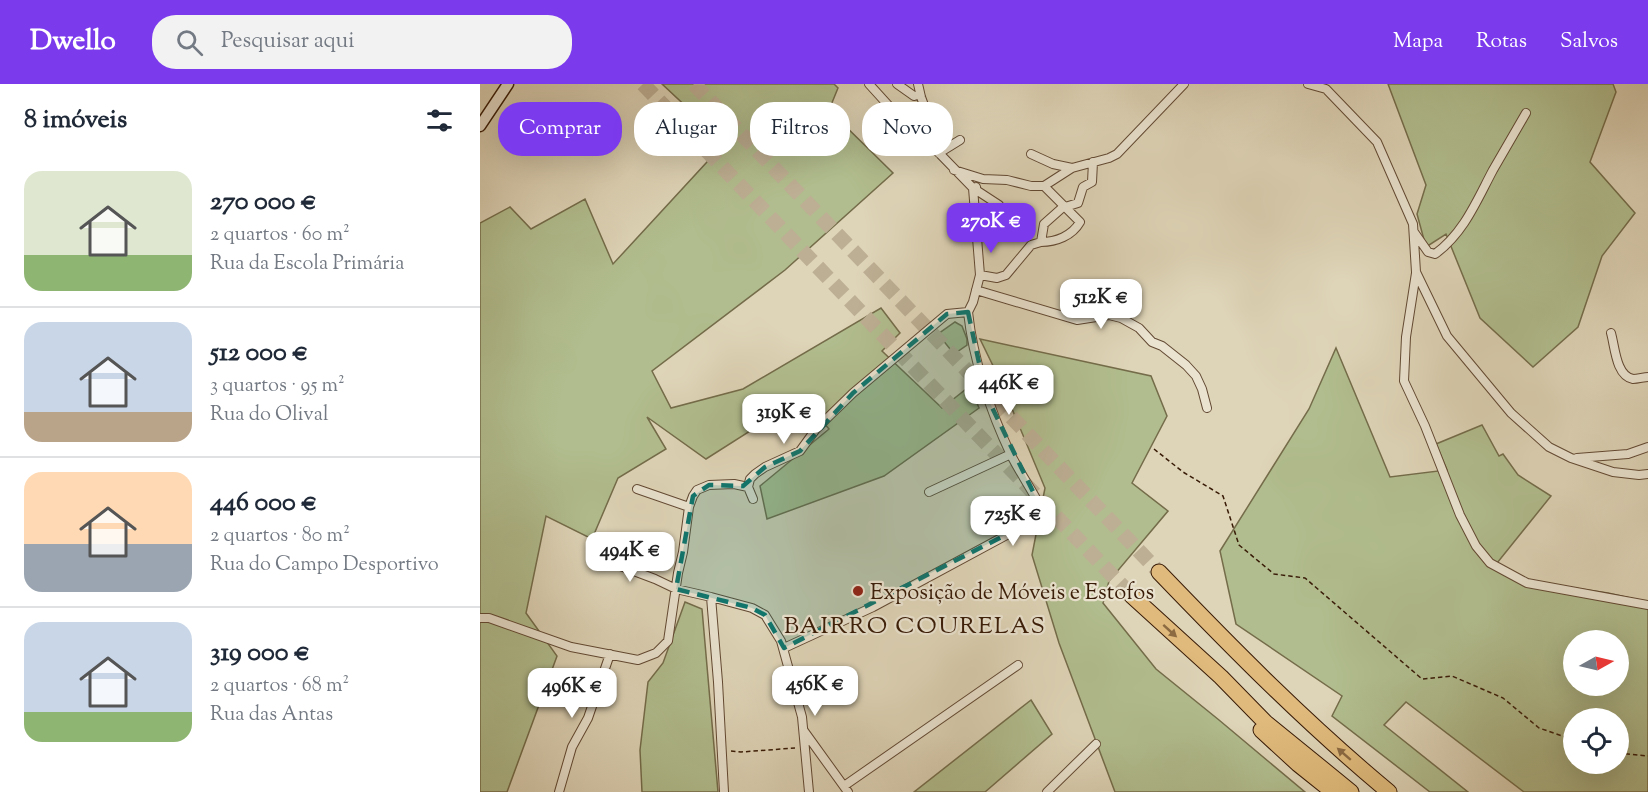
<!DOCTYPE html>
<html lang="pt">
<head>
<meta charset="utf-8">
<style>
	body { margin:0; font-family:"Sorts Mill Goudy",serif; background:#f2f2f3; color:#1f2937; height:100vh; display:flex; flex-direction:column; font-size:22px; white-space:nowrap }
	* { box-sizing:border-box; margin:0 }
	p { font-size:20px; color:#747a83 }
	.icon { flex:none; width:33px; height:33px; fill:none; stroke:currentColor; stroke-width:2; stroke-linecap:round; stroke-linejoin:round }
	.map { position:relative; flex:1; overflow:hidden }
	.drawer { display:flex; flex-direction:column; background:#fff; width:480px }
	.drawer>* { flex:none }
	.hud { position:absolute; left:18px; top:18px; width:570px; height:54px; display:flex; gap:12px }
	.needle { width:39px; rotate:82deg }
	.controls { position:absolute; left:1083px; top:546px; display:grid; gap:12px }
	.controls a { display:grid; place-items:center; width:66px; height:66px; border-radius:50%; background:#fff; box-shadow:0 6px 24px #0002; font-size:30px }
	.price { position:absolute; translate:-50% -51px; padding:0 14px; border-radius:12px; background:#fff; color:#222; font-size:20px; line-height:39px; filter:drop-shadow(0 2px 3px #0008) }
	.price::after { content:''; position:absolute; left:50%; top:36px; width:18px; height:14px; margin-left:-9px; background:inherit; clip-path:polygon(0 0,100% 0,50% 100%) }
	.price.active { background:#7c3aed; color:#fff }
	ul { padding:0; list-style:none }
	li { display:flex; align-items:center; gap:18px; height:150px; padding:0 24px }
	li+li { border-top:2px solid #e0e1e3 }
	li span { display:grid; place-items:center; flex:none; width:168px; height:120px; border-radius:18px; color:#555 }
	li>.icon { margin-inline-start:auto }
	span .icon { width:72px; height:72px; fill:#fffc; stroke-width:1 }
	li b { font-size:26px }
	h2 { display:flex; justify-content:space-between; align-items:center; height:72px; padding:0 24px; font-size:26px }
	.pill { padding:0 21px; border-radius:24px; background:#fff; box-shadow:0 6px 24px #0002; font-size:21px; line-height:54px }
	.pill.active { background:#7c3aed; color:#fff }
	header { display:flex; align-items:center; gap:36px; box-sizing:border-box; height:84px; padding:0 30px; background:#7c3aed; color:#fff }
	header strong { font-size:28px }
	nav { display:flex; gap:33px; margin-inline-start:auto; font-size:21px }
	.search { width:420px; height:54px; background:#f2f2f3; display:flex; align-items:center; gap:15px; box-sizing:border-box; padding:0 21px; border-radius:24px; color:#747a83; font-size:22px }
	main { display:flex; flex:1; min-height:0 }
	.map>svg:first-child { display:block }
	.green { fill:#b1bd8e; stroke:#746c4a; stroke-width:1.5; fill-rule:evenodd }
	.lines { fill:none; stroke-linecap:round; stroke-linejoin:round }
	.motorway-tunnel { stroke:#bdaf94; stroke-width:15; stroke-dasharray:15 8; stroke-linecap:butt }
	.minor-casing { stroke:#624933; stroke-width:10 }
	.secondary-casing { stroke:#381b07; stroke-width:13 }
	.motorway-casing { stroke:#381b07; stroke-width:17 }
	.path { stroke:#381b07; stroke-width:1.5; stroke-dasharray:4.5 3; stroke-linecap:butt }
	.minor { stroke:#eae3d0; stroke-width:8 }
	.secondary { stroke:#eae3d0; stroke-width:10 }
	.motorway { stroke:#dfba7c; stroke-width:15 }
	.oneway { fill:#8c6a42 }
	.marked { fill:#0f766e; fill-opacity:0.2; stroke:#0f766e; stroke-width:4.5; stroke-dasharray:12 8; stroke-linejoin:round }
	.poi-dot { fill:#8f2418; stroke:#eae3d0; stroke-width:2 }
	.labels { text-anchor:middle; stroke-width:4.5; stroke-linejoin:round; paint-order:stroke }
	.poi-label { font-size:22px; fill:#381b07; stroke:#eae3d0; text-anchor:start }
	.neighbourhood-label { font-size:24px; letter-spacing:1.5px; fill:#381b07; stroke:#eae3d0 }
</style>
</head>
<body>
<header>
<strong>Dwello</strong>
<div class="search"><svg class="icon" aria-label="search" viewBox="0 0 24 24"><circle cx="10" cy="10" r="6"/><path d="M15 15l6 6"/></svg>Pesquisar aqui</div>
<nav><a>Mapa</a><a>Rotas</a><a>Salvos</a></nav>
</header>
<main>
<section class="drawer">
<h2>8 imóveis<svg class="icon" aria-label="filters" viewBox="0 0 24 24"><path d="M4 7h16M4 17h16"/><circle cx="9" cy="7" r="2"/><circle cx="15" cy="17" r="2"/></svg></h2>
<ul>
<li><span style="background:linear-gradient(#dfe7d0 70%,#8fb573 0)"><svg class="icon" aria-label="home" viewBox="0 0 24 24"><path d="M3 11l9-7 9 7M6 9v11h12V9"/></svg></span><div><b>270 000 €</b><p>2 quartos · 60 m²</p><p>Rua da Escola Primária</p></div></li>
<li><span style="background:linear-gradient(#c9d6e8 75%,#b9a48a 0)"><svg class="icon" aria-label="home" viewBox="0 0 24 24"><path d="M3 11l9-7 9 7M6 9v11h12V9"/></svg></span><div><b>512 000 €</b><p>3 quartos · 95 m²</p><p>Rua do Olival</p></div></li>
<li><span style="background:linear-gradient(#ffd9b3 60%,#9aa5b1 0)"><svg class="icon" aria-label="home" viewBox="0 0 24 24"><path d="M3 11l9-7 9 7M6 9v11h12V9"/></svg></span><div><b>446 000 €</b><p>2 quartos · 80 m²</p><p>Rua do Campo Desportivo</p></div></li>
<li><span style="background:linear-gradient(#c9d6e8 75%,#8fb573 0)"><svg class="icon" aria-label="home" viewBox="0 0 24 24"><path d="M3 11l9-7 9 7M6 9v11h12V9"/></svg></span><div><b>319 000 €</b><p>2 quartos · 68 m²</p><p>Rua das Antas</p></div></li>
</ul>
</section>
<div class="map">
<svg width="1168" height="708" viewBox="0 0 1168 708">
	<rect width="100%" height="100%" fill="#ded4b7"/>
	<filter id="stains"><feTurbulence type="fractalNoise" baseFrequency=".00333" numOctaves="4"/><feColorMatrix values="0 0 0 0 .2 0 0 0 0 .09 0 0 0 0 .02 0 0 0 .5 -.17"/></filter>
	<radialGradient id="worn" r=".72"><stop offset=".6" stop-color="#630" stop-opacity="0"/><stop offset="1" stop-color="#630" stop-opacity=".3"/></radialGradient>
	<path class="green" d="M182,0H354L358,4L349,26L413,89L305,186L172,287L191,324L263,305L401,224L420,249L402,267L462,324L490,302L499,324L404,392L287,435L280,402L349,345L322,314L226,375L167,333L186,365L138,394L112,455L66,432L46,529L77,572L27,708H0V139L30,123L51,145L105,115L133,180L238,66L229,44Z
		M908,0H1133L1136,8L1110,78L1155,129L1122,172L1098,243L1053,283L1000,234L966,150L946,163L937,130L946,101Z
		M475,238L482,242L487,255V261L474,270L458,250Z
		M500,255L671,292L687,332L652,399L688,427L629,497L623,519L676,585L739,636L825,708H635L579,559L552,471L565,404L520,296Z
		M856,264L910,393L967,386L956,360L1002,341L1019,372L1023,370L1038,391L1071,412L1017,479L1030,487L1054,498L1128,509L1168,518V708H1044L926,618L904,641L988,708H950L852,632L862,612L756,540L740,467L829,325ZM1094,556H1138V602H1094ZM1094,634H1138V680H1094Z
		M205,518L222,525L238,708H162L160,666L168,598L183,579Z
		M551,616L572,650L505,708H434Z"/>
	<g class="lines">
		<path class="motorway-tunnel" d="M163,0L652,512
			M214,0L679,488"/>
		<g class="minor-casing">
			<path id="minor" d="M389,0L429,44L445,59L459,69L493,104L519,121
				M417,0L434,12L440,10
				M438,0L441,13L457,57L459,69
				M828,0L846,5L897,58L933,140L936,188L967,252L1031,329L1069,363L1091,374L1133,388L1159,391L1168,390
				M459,69L480,56
				M551,70L573,80L592,84
				M474,86L503,95L527,96L551,102H564L592,84L629,74L637,70L704,0
				M934,148L948,168L955,170C984,149 997,116 1013,86C1024,67 1035,48 1046,29
				M561,158C576,158 592,152 600,138L564,102
				M936,189L926,253L924,297L945,342L980,431L996,462L1010,479L1047,499L1168,521
				M500,191L517,194L526,191L551,161L561,158L564,140L582,124L598,119L603,103L612,98L613,78
				M496,206L597,236L629,231L641,234L659,244L672,258L682,262L706,281L716,292L722,305L727,324
				M488,228L493,218L500,191L493,104L496,103
				M1131,249C1135,263 1136,292 1153,295C1158,295 1164,293 1168,293
				M1097,374L1148,370L1168,363
				M157,405L209,423
				M449,408L531,370
				M273,415L268,403L270,395L275,390L285,383L320,367L336,345L373,309L467,230L488,228
				M114,472L175,495L196,505L231,513L238,598L244,708
				M231,513L272,524L285,531L301,557L322,633L329,708
				M0,534H9L91,563L158,576L176,569L188,557L198,489L203,468L209,423L213,412L217,406L229,401L254,400L268,403
				M304,564L393,523L549,439L557,428L559,420C550,403 539,387 531,371C510,327 493,275 488,228
				M324,647L368,708
				M364,702L538,581
				M79,708L92,663L108,634L130,570
				M567,708L616,660"/>
		</g>
		<g class="secondary-casing">
			<path id="secondary" d="M0,42L28,0"/>
		</g>
		<g class="motorway-casing">
			<path id="motorway" d="M679,488C753,565 827,640 909,708
				M652,512L741,593L785,638L871,708
				M781,646L818,680L853,708"/>
		</g>
		<path class="path" d="M674,365L703,388L743,412L759,461L794,490L825,494L942,595L972,592L1023,614L1059,644L1094,656
			M251,667L261,668L315,664
			M1138,669L1168,672"/>
		<use href="#minor" class="minor"/>
		<use href="#secondary" class="secondary"/>
		<use href="#motorway" class="motorway"/>
	</g>
	<defs><path id="oneway-solid" d="M-6-.8H1V-3.2L6.5 0L1 3.2V.8H-6Z" transform="scale(1.5)"/></defs>
	<g class="oneway">
		<use href="#oneway-solid" transform="translate(690 547) rotate(42)"/>
		<use href="#oneway-solid" transform="translate(864 670) rotate(-139)"/>
	</g>
	<path class="marked" d="M488,228L506,311L559,420L549,439L304,564L285,531L272,524L196,505L213,412L229,401L263,402L285,383L320,367L373,309L467,230Z"/>
	<circle class="poi-dot" cx="378" cy="507" r="6"/>
	<g class="labels">
		<g class="poi-label">
			<text x="390" y="515">Exposição de Móveis e Estofos</text>
		</g>
		<g class="neighbourhood-label">
			<text x="435" y="549">BAIRRO COURELAS</text>
		</g>
	</g>
	<rect width="100%" height="100%" filter="url(#stains)"/>
	<rect width="100%" height="100%" fill="url(#worn)"/>
</svg>
<div class="controls">
<a><svg class="needle" viewBox="-14 -14 28 28"><path d="M0-13l5 13h-10z" fill="#e53935"/><path d="M0 13l5-13h-10z" fill="#747a83"/></svg></a>
<a><svg class="icon" aria-label="locate" viewBox="0 0 24 24"><circle cx="12" cy="12" r="6"/><path d="M12 2v4M12 18v4M2 12h4M18 12h4"/></svg></a>
</div>
<b class="price active" style="left:511px;top:170px">270K €</b>
<b class="price" style="left:621px;top:246px">512K €</b>
<b class="price" style="left:529px;top:332px">446K €</b>
<b class="price" style="left:304px;top:361px">319K €</b>
<b class="price" style="left:533px;top:463px">725K €</b>
<b class="price" style="left:150px;top:499px">494K €</b>
<b class="price" style="left:335px;top:633px">456K €</b>
<b class="price" style="left:92px;top:635px">496K €</b>
<div class="hud">
<a class="pill active">Comprar</a>
<a class="pill">Alugar</a>
<a class="pill">Filtros</a>
<a class="pill">Novo</a>
</div>
</div>
</main>
</body>
</html>
